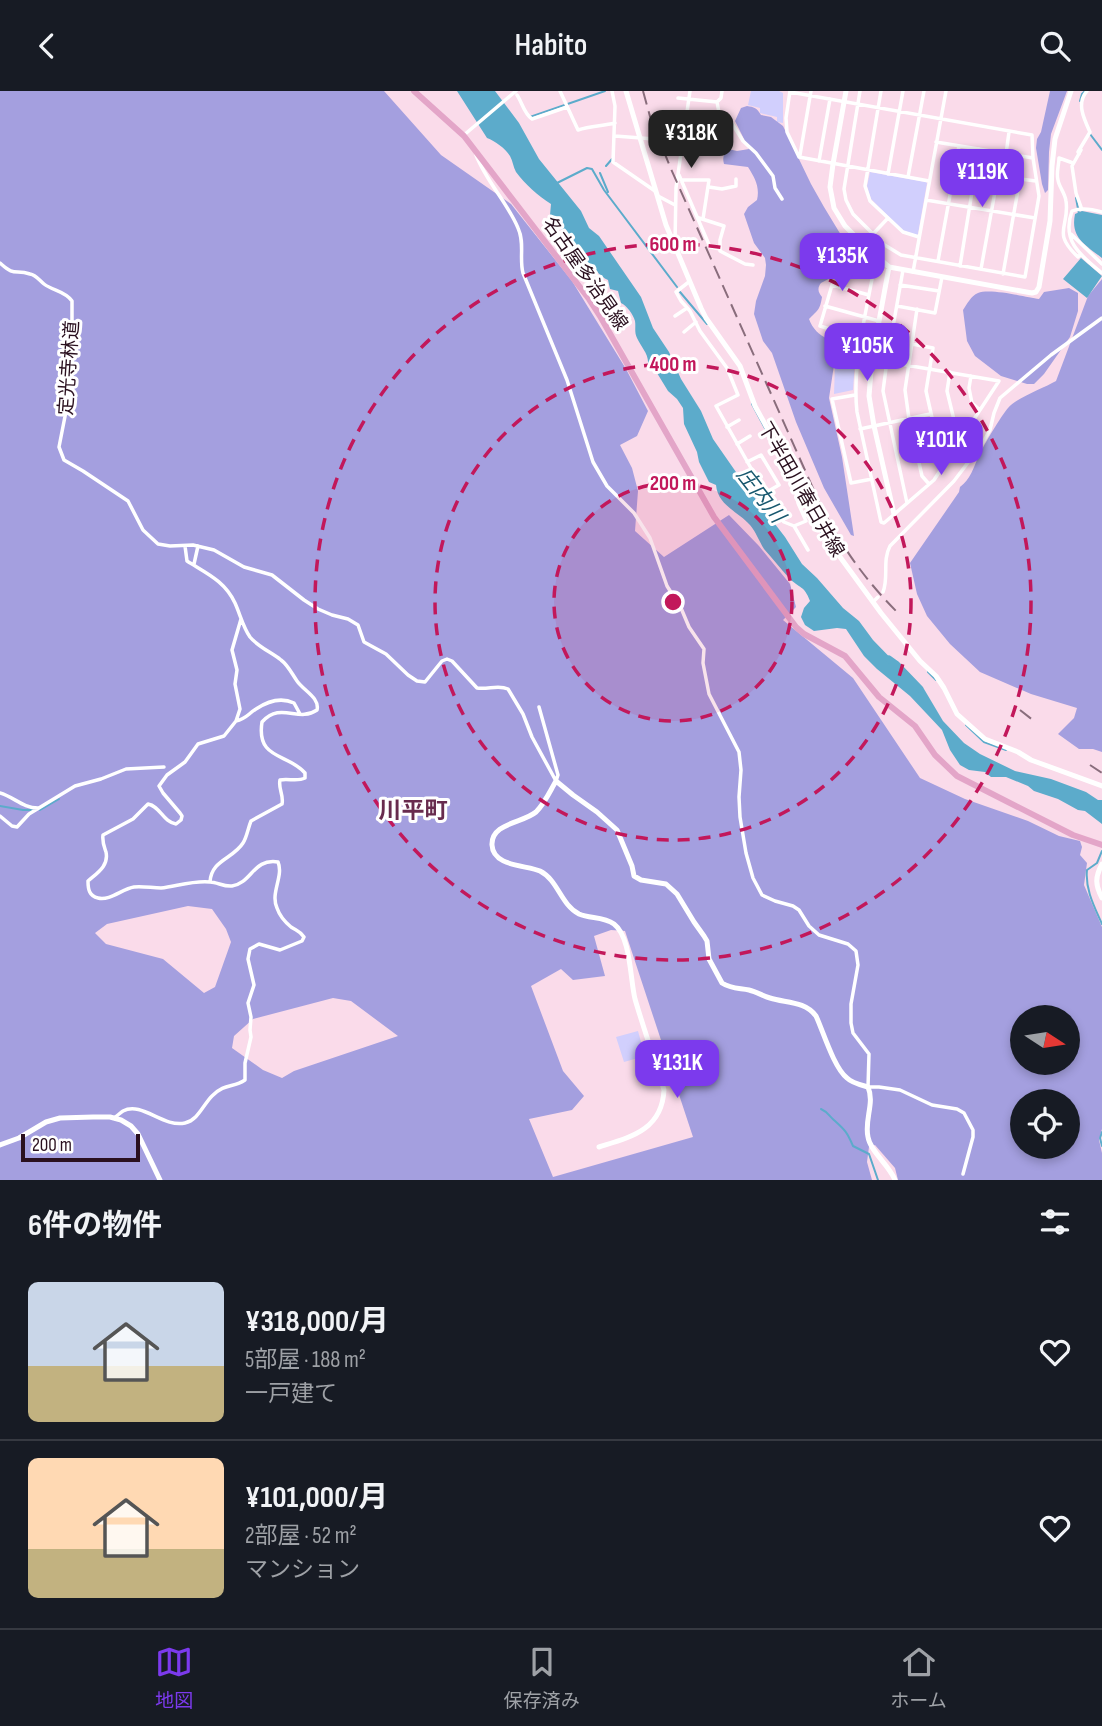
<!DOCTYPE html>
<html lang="ja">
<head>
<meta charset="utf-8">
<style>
	body { margin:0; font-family:"Sofia Sans Condensed","Noto Sans JP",sans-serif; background:#20242c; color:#f1f3f6; height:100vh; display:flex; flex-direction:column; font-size:26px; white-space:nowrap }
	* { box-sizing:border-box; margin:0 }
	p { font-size:23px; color:#9ea1a6 }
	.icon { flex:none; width:38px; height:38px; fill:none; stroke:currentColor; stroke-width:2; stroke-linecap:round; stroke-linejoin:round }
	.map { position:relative; height:1089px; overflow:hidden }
	.side { display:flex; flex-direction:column; background:#171b24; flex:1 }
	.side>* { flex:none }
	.needle { width:46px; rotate:102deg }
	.tools { position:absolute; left:1010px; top:914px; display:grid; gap:14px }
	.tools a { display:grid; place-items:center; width:70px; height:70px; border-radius:50%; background:#171b24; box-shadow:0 4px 10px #0003; font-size:35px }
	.scale { position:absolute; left:21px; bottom:18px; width:119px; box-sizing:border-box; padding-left:7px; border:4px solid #2a101f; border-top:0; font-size:19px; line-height:24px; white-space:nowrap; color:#2a101f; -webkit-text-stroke:5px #fff; paint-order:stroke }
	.price { position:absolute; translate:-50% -60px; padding:0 16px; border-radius:14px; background:#7c3aed; color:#fff; font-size:23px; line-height:46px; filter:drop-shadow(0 2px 4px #0008) }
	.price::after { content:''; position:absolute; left:50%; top:42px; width:21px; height:16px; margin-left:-10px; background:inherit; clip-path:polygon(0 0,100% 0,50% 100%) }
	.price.active { background:#222; color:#fff }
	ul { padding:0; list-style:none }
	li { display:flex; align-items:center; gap:21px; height:175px; padding:0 28px }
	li+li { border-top:2px solid #363941 }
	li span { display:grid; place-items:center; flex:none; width:196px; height:140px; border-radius:10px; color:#555 }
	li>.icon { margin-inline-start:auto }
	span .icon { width:84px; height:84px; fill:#fffc; stroke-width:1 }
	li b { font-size:30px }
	h2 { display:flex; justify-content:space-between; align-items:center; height:84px; padding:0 28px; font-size:30px }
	header { display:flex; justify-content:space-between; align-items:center; height:91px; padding:0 28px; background:#171b24; font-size:32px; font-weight:600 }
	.tab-bar { display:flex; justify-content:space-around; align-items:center; height:98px; border-top:2px solid #363941; background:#171b24; font-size:19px; color:#9ea1a6 }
	.tab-bar a { display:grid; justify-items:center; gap:4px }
	.tab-bar .active { color:#7c3aed }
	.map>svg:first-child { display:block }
	.green { fill:#d1cffd }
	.forest { fill:#a49fdf; fill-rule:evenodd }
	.water { fill:#5cabcb }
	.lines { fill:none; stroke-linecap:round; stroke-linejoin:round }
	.stream { stroke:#5cabcb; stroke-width:2 }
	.river { stroke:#5cabcb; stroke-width:7 }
	.street { stroke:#fff; stroke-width:3.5 }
	.secondary { stroke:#fff; stroke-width:5 }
	.primary { stroke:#e3a5c8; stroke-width:6 }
	.rail { stroke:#896d7c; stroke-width:2; stroke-dasharray:14 7; stroke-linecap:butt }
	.ring { fill:none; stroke:#c2185b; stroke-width:3.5; stroke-dasharray:12 9 }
	.labels { text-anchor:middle; stroke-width:6; stroke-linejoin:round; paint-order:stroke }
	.street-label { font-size:19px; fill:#2a101f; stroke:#fff }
	.water-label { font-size:21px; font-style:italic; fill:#17576e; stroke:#fff }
	.quarter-label { font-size:23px; font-weight:bold; fill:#682b4e; stroke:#fff }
	.centre { fill:#c2185b; stroke:#fff; stroke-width:3.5 }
	.ring-label { font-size:21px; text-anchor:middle; font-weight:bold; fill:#c2185b; stroke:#fff; stroke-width:6; stroke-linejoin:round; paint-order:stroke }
</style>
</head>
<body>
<header><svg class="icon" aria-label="back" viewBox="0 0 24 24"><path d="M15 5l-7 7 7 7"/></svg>Habito<svg class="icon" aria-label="search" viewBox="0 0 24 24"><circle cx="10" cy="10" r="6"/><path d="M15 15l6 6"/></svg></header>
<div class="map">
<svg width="1102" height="1089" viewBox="0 0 1102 1089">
	<rect width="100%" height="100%" fill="#fadbea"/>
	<path class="green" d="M751,0H779L783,2V32L777,31V26L760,22V17L748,14Z
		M870,81L926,91L927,92L918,143L917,144L904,140L900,137L871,108L867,95Z
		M855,270L853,299L834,303L835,274Z
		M638,940L645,965L624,971L616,946Z"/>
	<path class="forest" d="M0,0H384L441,64L511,113L572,190L626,278L648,320L637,345L620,354L632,377L638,400L635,440L664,466L729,424L759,455L790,493L796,516L783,529L853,587L920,687L965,708L1028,730L1059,745L1080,750L1082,756L1080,764L1087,772L1084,794L1102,836V1038L1099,1049L1102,1062V1089H898L895,1077L875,1054L869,1056L867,1071L872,1089H0ZM188,815L212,818L226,838L231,851L215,896L204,902L163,868L106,853L95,842L107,833ZM611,839L625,840L693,1046L553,1086L529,1028L572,1019L584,1005L563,980L531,895L561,878L573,889L605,885L594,845ZM333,907L351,910L398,945L294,980L282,987L263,979L232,957L234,945L253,928ZM1022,926H1068V971H1022ZM1022,1010H1068V1055H1022Z
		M1050,0H1067L1051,43L1049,61L1048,99L1045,102L1042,93L1036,57L1037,48L1041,41Z
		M747,15C754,16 757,17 761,24L771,26L783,35L811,93L824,116L844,149L852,153L855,156C850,179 839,182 821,192C817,197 818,201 822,206C820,219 818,219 809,228C816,248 836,251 855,258L856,264L854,268L834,274L829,307L842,366L854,445L851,444L824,397L796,331L772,262L763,250L754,223L756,210L765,185L766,174L765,167L754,152L744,123L748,116L757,109C760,96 755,87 748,76L724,73C722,66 724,63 728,58L737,60L749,58L735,30L741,17Z
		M1102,188V661L1093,658H1079L1058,643L1074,627L1077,617L1031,603L980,581L950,553L927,525L917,503L910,472L959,401L960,396C970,389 974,376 979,364C984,354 1001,325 1008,317C1016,307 1044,297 1056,290L1088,205Z
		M1069,197L1078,202V220L1070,246L1044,283L1034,293H1027L1001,285L975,265L967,250L963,219C967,213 971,205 978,202C990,197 1026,206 1039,208L1044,201Z"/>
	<path class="water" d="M457,0H495L519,32L539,68L581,120L589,137L599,145L641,206L653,237L669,261L681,288L701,320L713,348L745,394L785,446L802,473L817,487L843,517L859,530L873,549L908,585L924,598L943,630L964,652L980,663L1015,680L1051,688L1086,701L1098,709H1102V733L1085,720L1078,719L1058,708L1034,700L1028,695L1006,686H991L985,681L969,679L960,674L950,659L942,639L910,605L877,578L864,565L846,538L837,537L814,540L805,534L801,526L804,517L810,510C804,494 800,498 789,487C781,478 772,467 764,458C759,450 756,441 750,434C739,421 718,415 716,394L709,391L699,371L697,361L684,333L683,317L677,308L668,300L657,282L648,273C649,263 641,256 637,247C634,241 636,236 635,230C633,223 627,215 621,212L618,200L610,198L608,189C599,185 598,180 591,175L550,124L551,113C538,105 525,93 516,81C513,76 513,70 510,65C505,57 495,50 487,47Z
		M1082,120L1102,124V167C1086,154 1070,147 1075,123Z
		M1081,167L1102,185L1087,207L1063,188Z"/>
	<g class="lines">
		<path class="stream" d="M1080,10L1082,3L1085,0
			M530,26L605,0
			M1089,44L1090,43L1102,59
			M606,75L612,68
			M600,82L608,101
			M557,92L587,77L592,78L604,99L677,196
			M1076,107L1079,123
			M680,201L707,233
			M752,313L798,399
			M800,402L827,452
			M928,581L936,589
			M966,634L984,651L1006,659
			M0,715L23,719H32
			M40,719L59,708
			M1102,760L1097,772L1087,779C1085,798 1094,815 1102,833
			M821,1018C828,1021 829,1025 835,1030C845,1039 847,1041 853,1055L869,1063L878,1089
			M1102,1041L1100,1047L1102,1055"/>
		<path class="river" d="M889,568L896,573L920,598"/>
		<path class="street" d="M560,0L578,39C590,35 602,35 615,32
			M612,0L615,15L613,71L655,100
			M790,0L786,27L787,41L799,66L929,90
			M881,0L865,95L870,110L903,141L919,146
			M790,1L1032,44L1033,67L1039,105L1025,186L901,164L883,153L853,123L846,109L844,98L860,0
			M517,4C522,11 524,23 532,28L567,16
			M678,7L717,11L721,7L722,0
			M717,11L720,27L730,29L743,50L756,62L773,85L775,97L782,108
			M464,44L516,0
			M615,45L654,48
			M936,51L1033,67
			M1006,63L1009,41
			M1079,63L1078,61L1090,41C1084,28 1076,12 1087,0
			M476,64C486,90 507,111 518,137C525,152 519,167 523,182L567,289L593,371L607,395L634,422L650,447L667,495L681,517L689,536L704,558L703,572L709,603L739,661L741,679L739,706L740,726L746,762L753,787L762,804L775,810L793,815L799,819L809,835L819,844L848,853L856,860L858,874L851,913V932L853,942L869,963L868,996H879L900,999L932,1014L957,1018L964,1022L973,1039V1046L963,1083
			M800,64L811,0
			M819,70L830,8
			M1073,72L1059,67C1059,74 1056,82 1058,89C1059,96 1065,102 1066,110C1070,136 1051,141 1078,166L1080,164
			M888,83L903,0
			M679,84L710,156L720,158
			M908,86L924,0
			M681,89H709L703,128
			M709,96L722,98L736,95V88
			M658,105L675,114
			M926,109L1035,127
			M1081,116L1076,102L1072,75L1081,59
			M1102,121C1092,118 1082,116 1072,120C1061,150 1081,165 1102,182
			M699,127L724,135L720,149V160L745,173L753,174
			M873,143L888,127
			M1071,143L1102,173
			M675,152L676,97L690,0
			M938,170L959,55
			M0,172C15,186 15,178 30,183C36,184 39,189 44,193C53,200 65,200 72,210V271L69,305L59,356L64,369L83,380L128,410L143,439L158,453L170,455L193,454L214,459L244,476L272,484L304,509L318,518L332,524L348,528L358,534L364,551L386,563L408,584L417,590L425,591L442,570L447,568L452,570L477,597C488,599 498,593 508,598L523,623L532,646L556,690
			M960,175L979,58
			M981,178L1002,62
			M903,179L887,270L883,300L907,412
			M913,181L946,0
			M1003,183L1020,88L1036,90
			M690,190L676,201L681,210L690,220L700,240L727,277L738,304L716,315L765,402L767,411L784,431L794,435L808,459
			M832,194L869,204
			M900,194L939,200
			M825,215L879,230
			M897,215L935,222L942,186
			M917,218L905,299L909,328L922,385L929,393
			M675,225L687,217
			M684,241L696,231
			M862,248L820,235L832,194L853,181L864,154
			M912,253L933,257L926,300L940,362L947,368
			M859,266L999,290L934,389L884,432L881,431L857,321C852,278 865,226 873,183L859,170
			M950,281L947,300L956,337L964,343
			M971,285L969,297L972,312L980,319
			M855,304L832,308L851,392L872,388
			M727,336L739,329
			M860,338L930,323
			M737,353L750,345
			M747,371L761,364L779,394L765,402
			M794,435L806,430L798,412L796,402L801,399
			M185,455L187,470C206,482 225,490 235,512C240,523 243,536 250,546C258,556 271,561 281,569C288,574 292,583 297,590C304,600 320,607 317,619C298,632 281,610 262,631C256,669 288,662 305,682V687C297,691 288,687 280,689C278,698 284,704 282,713L251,730C248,737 247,746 243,752C233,768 211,769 210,791
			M194,473L198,455
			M883,501C889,486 882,470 890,455L954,390L982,353L990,339L994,322L1000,307L1051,264L1102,227
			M873,511L878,506
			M539,616L558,684L556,690
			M236,630C246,628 248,623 256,618C268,610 281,606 294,612L300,623
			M0,702C14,706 23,717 38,717
			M0,725L12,735L17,736L29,723L75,695L101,688L126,678L164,676
			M114,1027C117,1025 120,1022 123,1020C142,1010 163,1037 185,1032C198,1029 203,1014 212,1005C225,992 233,997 245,989V972L251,946L250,939L251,926L248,912L254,894L248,868L250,858L259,853L280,859L302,850L304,846C300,840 297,840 291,836C285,831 279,823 277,817C270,802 284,785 278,771C253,767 252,792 232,795C224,796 217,791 210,791C195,789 177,795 161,797C152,797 143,795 134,796C122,798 110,810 98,807C89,805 88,798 88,790C97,782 109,775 106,761C104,755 102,751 103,744L133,728L148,713C160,715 163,731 176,733L181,729L182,725L180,722L163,702L159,695L167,684L185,671L198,653L224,645L236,630L240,618L235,593L237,579L232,559L241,528"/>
		<path class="secondary" d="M626,0L666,134L701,217L706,227L740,275L755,315L832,455L881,522L920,570L936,585L944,597L957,623L985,648L1018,661L1031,669L1102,695
			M846,0L833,73L830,96L834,117L845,135L864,154L889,176L1032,202L1036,201L1039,196L1050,130L1052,75L1055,48L1071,0
			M889,176L872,268L869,305L874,335L894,423
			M1102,773C1095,786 1095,794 1102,807
			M0,1054L19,1047L46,1031L60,1027L93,1026H110L121,1029L131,1035L138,1043L160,1089
			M599,1056C631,1046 662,1039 664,999C655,969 644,939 635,908C630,888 631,846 614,833C603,825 590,828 579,823C561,814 558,789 540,780C527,774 493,776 492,754C491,732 523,732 536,721C545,712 550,700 556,690L573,704L597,721L617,739L632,775L634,785L641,789L666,793L677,803L694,831L704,845L707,850L709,868L722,892C731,898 739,897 749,899C757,901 763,905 770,907C786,912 805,910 816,925C823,940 834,977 847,987C852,992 861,994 868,996C875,1012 864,1029 868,1046C870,1060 889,1074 895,1089"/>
		<path class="primary" d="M414,0L464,45L589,208L600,225L714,426L796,536L804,543L845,565L879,606L915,635L935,664L957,685L1073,744L1102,754"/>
		<path class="rail" d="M643,0L651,29L671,78L820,413C840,454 866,490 898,522
			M1020,619L1034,630
			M1090,674L1102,682"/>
	</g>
	<circle cx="673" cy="511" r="119" fill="#c2185b" fill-opacity=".12"/>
	<g class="ring">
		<circle cx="673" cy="511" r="119"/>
		<circle cx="673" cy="511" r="238"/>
		<circle cx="673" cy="511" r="358"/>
	</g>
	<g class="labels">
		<g class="street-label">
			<text transform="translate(586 182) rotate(55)" y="7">名古屋多治見線</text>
			<text transform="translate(68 277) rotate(-86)" y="7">定光寺林道</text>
			<text transform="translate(802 398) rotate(60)" y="7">下半田川春日井線</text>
		</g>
		<g class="water-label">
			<text transform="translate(761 404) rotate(52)" y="7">庄内川</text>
		</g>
		<g class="quarter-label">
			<text x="413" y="727">川平町</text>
		</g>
	</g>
	<circle cx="673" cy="511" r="10" class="centre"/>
	<g class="ring-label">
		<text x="673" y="160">600 m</text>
		<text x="673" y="280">400 m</text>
		<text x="673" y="399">200 m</text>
	</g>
</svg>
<div class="tools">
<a><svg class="needle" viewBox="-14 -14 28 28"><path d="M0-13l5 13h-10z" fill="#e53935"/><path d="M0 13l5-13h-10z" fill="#9ea1a6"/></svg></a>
<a><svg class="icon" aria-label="locate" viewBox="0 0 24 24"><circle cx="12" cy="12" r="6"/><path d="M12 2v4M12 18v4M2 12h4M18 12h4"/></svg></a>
</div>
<div class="scale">200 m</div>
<b class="price active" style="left:691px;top:79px">¥318K</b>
<b class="price" style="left:982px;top:118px">¥119K</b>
<b class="price" style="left:842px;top:202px">¥135K</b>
<b class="price" style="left:867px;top:292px">¥105K</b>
<b class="price" style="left:941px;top:386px">¥101K</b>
<b class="price" style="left:677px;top:1009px">¥131K</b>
</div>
<section class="side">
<h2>6件の物件<svg class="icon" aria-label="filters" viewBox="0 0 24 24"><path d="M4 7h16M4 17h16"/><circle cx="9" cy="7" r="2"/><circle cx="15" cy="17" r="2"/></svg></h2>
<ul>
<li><span style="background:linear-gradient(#c9d6e8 60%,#c2b280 0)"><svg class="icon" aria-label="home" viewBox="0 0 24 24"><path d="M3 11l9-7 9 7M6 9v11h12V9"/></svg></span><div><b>¥318,000/月</b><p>5部屋 · 188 m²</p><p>一戸建て</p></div><svg class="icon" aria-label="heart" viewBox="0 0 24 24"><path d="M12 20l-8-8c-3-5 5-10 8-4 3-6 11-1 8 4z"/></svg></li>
<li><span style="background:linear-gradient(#ffd9b3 65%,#c2b280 0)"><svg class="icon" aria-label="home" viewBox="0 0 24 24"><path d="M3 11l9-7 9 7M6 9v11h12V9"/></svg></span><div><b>¥101,000/月</b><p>2部屋 · 52 m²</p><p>マンション</p></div><svg class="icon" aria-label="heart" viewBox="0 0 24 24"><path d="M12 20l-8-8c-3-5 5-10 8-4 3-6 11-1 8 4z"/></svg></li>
</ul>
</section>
<nav class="tab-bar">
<a class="active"><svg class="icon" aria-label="map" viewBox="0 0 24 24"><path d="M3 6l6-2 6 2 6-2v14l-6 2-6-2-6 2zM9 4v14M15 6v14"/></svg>地図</a>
<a><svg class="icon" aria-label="saved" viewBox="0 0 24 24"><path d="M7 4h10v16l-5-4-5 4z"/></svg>保存済み</a>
<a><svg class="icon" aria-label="home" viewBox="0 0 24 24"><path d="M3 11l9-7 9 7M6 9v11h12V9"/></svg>ホーム</a>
</nav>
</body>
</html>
